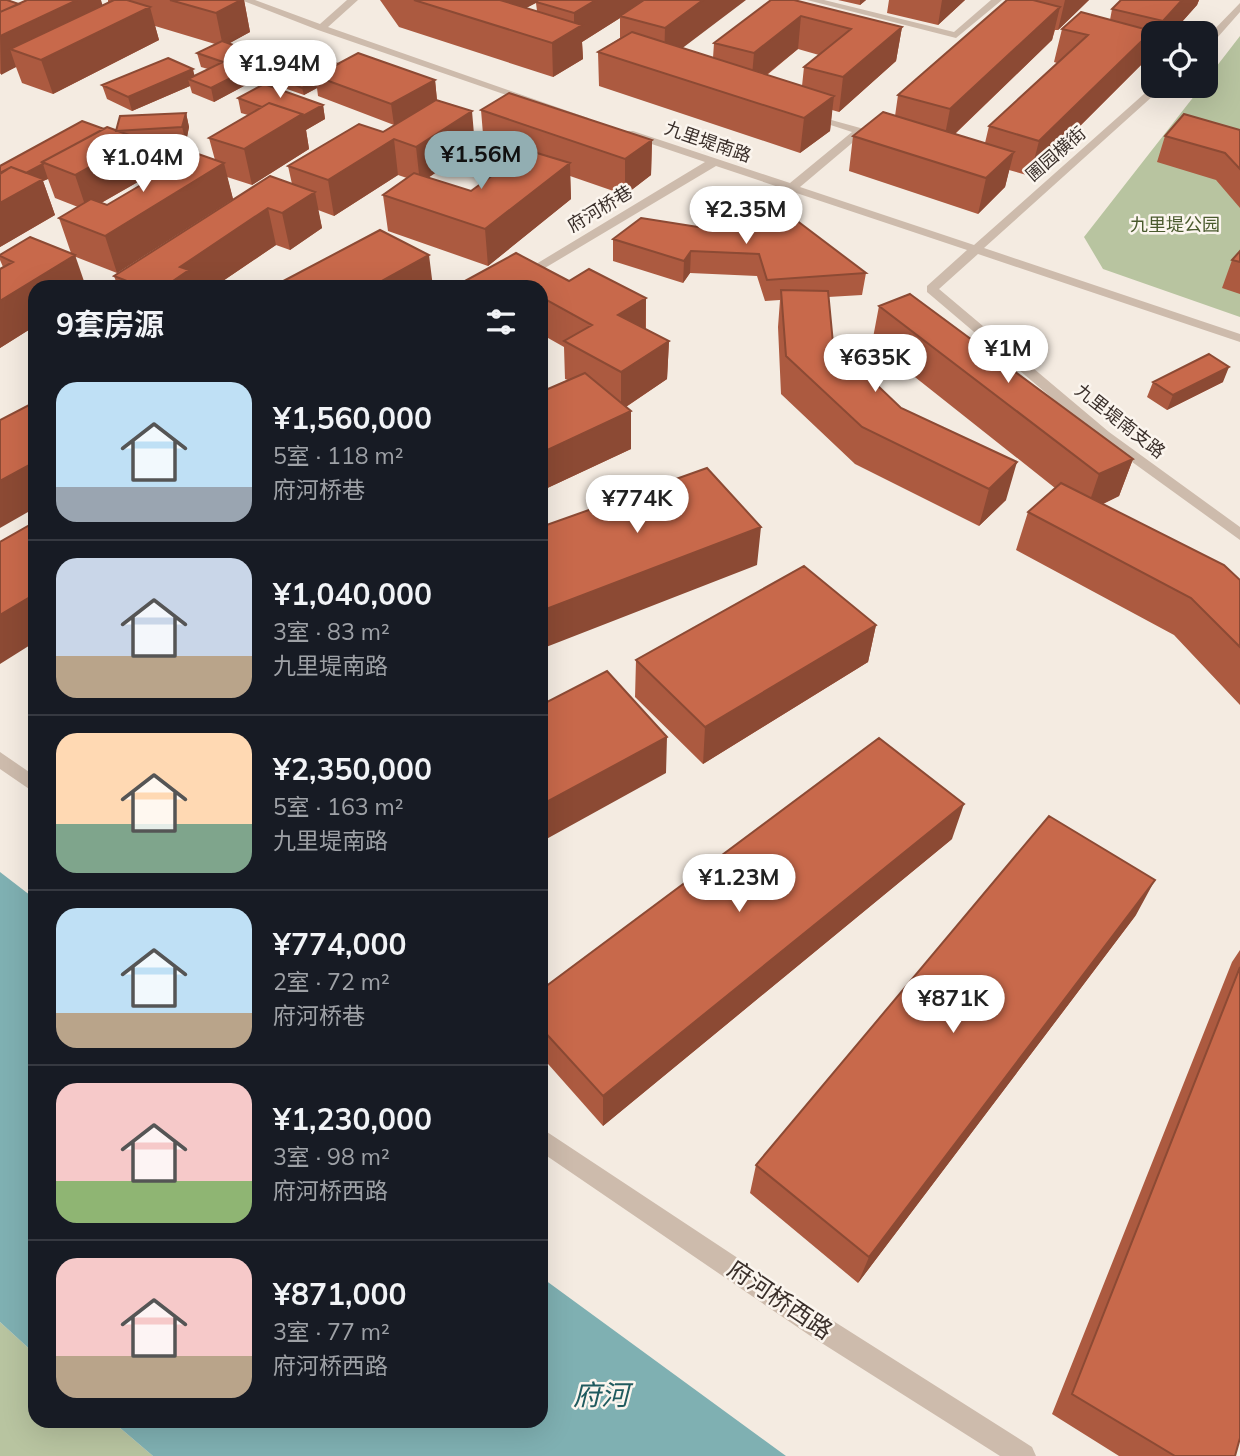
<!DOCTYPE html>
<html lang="zh">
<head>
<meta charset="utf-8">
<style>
	body { margin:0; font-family:Mulish,"Noto Sans SC",sans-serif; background:#20242c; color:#f1f3f6; height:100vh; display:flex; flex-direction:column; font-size:26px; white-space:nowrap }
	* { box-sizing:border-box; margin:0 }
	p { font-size:23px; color:#9ea1a6 }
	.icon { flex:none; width:38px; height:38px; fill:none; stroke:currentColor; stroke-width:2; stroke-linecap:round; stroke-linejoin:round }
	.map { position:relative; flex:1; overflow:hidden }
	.panel { position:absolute; left:28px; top:280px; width:520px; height:1148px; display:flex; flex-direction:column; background:#171b24; border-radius:21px; box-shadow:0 7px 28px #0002 }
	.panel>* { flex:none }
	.tools { position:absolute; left:1141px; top:21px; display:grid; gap:14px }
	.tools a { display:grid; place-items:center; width:77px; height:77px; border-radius:14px; background:#171b24; box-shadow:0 7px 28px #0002; font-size:35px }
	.price { position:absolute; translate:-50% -60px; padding:0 16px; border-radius:24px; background:#fff; color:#222; font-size:23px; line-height:46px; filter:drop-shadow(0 2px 4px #0008) }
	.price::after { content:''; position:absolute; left:50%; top:42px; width:21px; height:16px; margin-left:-10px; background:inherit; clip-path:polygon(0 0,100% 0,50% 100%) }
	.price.selected { background:#92aeb2; color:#111 }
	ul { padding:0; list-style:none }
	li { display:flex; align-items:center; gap:21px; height:175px; padding:0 28px }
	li+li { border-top:2px solid #363941 }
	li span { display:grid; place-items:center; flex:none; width:196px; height:140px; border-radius:21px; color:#555 }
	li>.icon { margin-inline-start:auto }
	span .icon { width:84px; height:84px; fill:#fffc; stroke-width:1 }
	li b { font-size:30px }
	h2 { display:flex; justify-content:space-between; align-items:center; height:84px; padding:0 28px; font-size:30px }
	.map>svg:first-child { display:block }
	.green { fill:#b8c4a0 }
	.water { fill:#7fb0b2 }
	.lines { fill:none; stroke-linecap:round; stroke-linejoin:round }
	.minor { fill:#cdbbac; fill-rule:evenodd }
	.wall { fill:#ac5a40; fill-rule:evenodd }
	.shaded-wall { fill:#8c4a34 }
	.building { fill:#c8694b; stroke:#8c4a34; stroke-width:2 }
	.labels { text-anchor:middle; stroke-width:5; stroke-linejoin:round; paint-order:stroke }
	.far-street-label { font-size:18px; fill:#3b302b; stroke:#fbf5ee }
	.far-park-label { font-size:18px; fill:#4a5a2e; stroke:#fbf5ee }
	.near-street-label { font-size:24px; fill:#3b302b; stroke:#fbf5ee }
	.near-water-label { font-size:28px; font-style:italic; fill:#1f5a5e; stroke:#fbf5ee }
</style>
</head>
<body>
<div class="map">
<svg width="1240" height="1456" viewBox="0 0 1240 1456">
	<rect width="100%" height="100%" fill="#f4ebe1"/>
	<path class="green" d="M1240,36V317L1103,269L1084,237L1202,86H1206V80Z
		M0,1322L35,1354V1421H112L153,1456H0Z"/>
	<path class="water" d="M0,872L35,899V1354L0,1322Z
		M541,1277L786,1456H153L112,1421H541Z"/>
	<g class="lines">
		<path class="minor" d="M241,0H255L320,24L347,0H358L328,27L588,118L579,120L318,30Z
			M807,0H824L954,32L991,0H1002L956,38Z
			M1240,3V12L1210,46L1206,47V38Z
			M1153,86H1164L984,248L1240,334V342L978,254L939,289L1109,432L1240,527V540L1099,438L927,292V286L967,250L716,166L513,287H498L705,162L625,135V131H633L790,183L852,132L806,117V113L864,129V133L800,187L974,245Z
			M0,752L35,776V793L0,769Z
			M541,1128L827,1317L1032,1447L1036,1456H1000L809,1335L541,1152Z"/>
	</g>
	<path class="wall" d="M0,0L19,4L103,5L108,3V0H244L250,32L229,43L270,58L272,71L214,102L192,93L190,86L132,111L107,99L102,85L195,76L208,69L201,67L197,53L215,44L155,26L159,40L53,94L22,83L16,67L0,74Z
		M380,0H643L682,48L713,58L714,43L771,0L902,27L896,61L839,112L832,110L830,131L800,153L599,86L598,52L620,38V18L582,42L583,59L553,77L399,27ZM536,3L537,11L526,8ZM798,49L819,55L804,67L802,86L767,75Z
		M838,0H866L860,5Z
		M889,0H965L938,25L887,13Z
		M1007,0H1089L1058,30H1055L1052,40L955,134L985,143L989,126L1057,63L1054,62L1062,29L1110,20L1112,9L1121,0H1199L1197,5L1172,33H1153V54L1145,52L1142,64L1030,176L1009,170L1005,187L978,214L849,171L853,136L895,116L898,95Z
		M338,64L435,80L437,100L475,146L428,178L471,191L518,157L484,146L481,110L652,140L651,175L625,195L570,176L571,199L488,266L388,231L383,195L407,178L398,175L334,216L318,210L322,228L290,250L276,245L214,287H118L114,276L292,184L288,166L383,132L394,125L318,96L317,88L304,95L287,89L286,81Z
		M238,98L323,105L325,119L306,130L309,149L252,185L227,177L233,199L117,273L76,257L35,287V326L0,348V269L3,267L0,260V255L71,253L59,218L78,207L55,198L48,179L43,181L55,215L0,247V166L104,129L116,131L186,113L189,127L186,142L141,144L150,175L101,203L107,205L157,175L154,164L215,160L209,138L248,115L241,113Z
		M1240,130V208L1216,180L1157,162L1165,136Z
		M641,218L866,273L862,295L828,297L833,343L901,408L1006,500L979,526L855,464L781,394L778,327L780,300L765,301L757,276L690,273L683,283L613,261V239Z
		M1240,251V294L1222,288L1232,260Z
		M569,281L646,298V329L669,341L667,379L626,407L631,449L541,491V392L568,380L565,379L564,347L541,334V287Z
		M879,306L1133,459L1119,496L1103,504L1240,580V705L1174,635L1016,550L1028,512L1055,488L872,343Z
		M1153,382H1223L1167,410L1147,397Z
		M876,625L868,662L703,764L635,697L636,660Z
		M952,839L603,1126L541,1056V990Z
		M1136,915L858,1283L750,1193L756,1165Z
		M1240,950V1438L1235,1456H1119L1052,1414L1232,962Z"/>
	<path class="shaded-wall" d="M59,0H101L108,23L10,49L16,67L1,75L0,36Z
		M241,0H244L250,32L223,47L216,13Z
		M498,0H541L500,22Z
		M596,0H643L620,16V18L582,42L583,59L553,77L552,43L574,29V13Z
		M703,0H746L664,62L665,28Z
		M860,0H866L860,5Z
		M942,0H965L938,25Z
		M1065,0H1089L1058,30Z
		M1182,0H1199L1197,5L1172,33H1159L1163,21Z
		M150,7L159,40L53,94L41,60Z
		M1060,7L1052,40L943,145L950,109Z
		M801,16L798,49L751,87L754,53Z
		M902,27L896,61L839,112L843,77Z
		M1152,31L1142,64L1030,176L1039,141Z
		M270,58L272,71L214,102L211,88Z
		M193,69L196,82L188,79L190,86L132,111L128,97Z
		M435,80L437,101L394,125L391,104Z
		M315,81L317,88L304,95L302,88Z
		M834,96L830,131L800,153L804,118Z
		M323,105L325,119L306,130L309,149L252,185L244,149L302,114Z
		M472,111L475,146L420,183L416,147Z
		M186,113L189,127L186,142L182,127Z
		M140,139L150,175L87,211L75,175Z
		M394,139L398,175L334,216L328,180Z
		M652,140L651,175L625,195V159Z
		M1014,152L1005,187L978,214L986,178Z
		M224,163L233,199L117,273L105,236Z
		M570,163L571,199L488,266L485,229Z
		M43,164L48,179L43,181L55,215L0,247V188Z
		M315,192L322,228L290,250L282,213Z
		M268,208L276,245L214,287H164L180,267Z
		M691,251L690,273L683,283L684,261Z
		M75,255L86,287H35V326L0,348V301Z
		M429,255L433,287H371Z
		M646,298L645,335L618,315Z
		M669,341L667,379L621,410V372Z
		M1229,367L1223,382L1167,410L1173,395Z
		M631,411V449L541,491V453Z
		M1133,459L1119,496L1086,512L1099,474Z
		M35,462V508L0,528V481Z
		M1017,462L1006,500L979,526L989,489Z
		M761,527L757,565L541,649V611Z
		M35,594V642L0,664V615Z
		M876,625L868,662L703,764L705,727Z
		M667,737L666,773L541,842V805Z
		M964,804L952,839L603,1126V1096Z
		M1155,880L1136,915L858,1283L869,1257Z"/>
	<path class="building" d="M0,0H7L19,4L0,12Z
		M27,0H77L0,36V12Z
		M114,0H127L150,7L41,60L10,49Z
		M170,0H241L216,13Z
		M414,0H500L582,25L552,43Z
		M539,0H596L574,13L536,2Z
		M644,0H703L665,28L620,16Z
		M771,0H794L902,27L843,77L804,67L851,29L801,16L754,53L714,43Z
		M1007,0H1033L1060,7L950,109L898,95Z
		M1121,0H1182L1163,21L1112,9Z
		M1081,12L1152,31L1039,141L989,126L1088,35L1062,29Z
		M632,32L834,96L804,118L598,52Z
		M222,41L270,58L211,88L188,79L223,62L197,53Z
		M358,53L435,80L391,104L315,76Z
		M168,58L193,69L128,97L102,85Z
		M328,60L338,64L315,76V81L302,88L286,81Z
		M264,84L323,105L303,116L302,114L269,103L262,107L238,98Z
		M509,93L652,140L625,159L481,110Z
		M436,100L472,111L416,147L394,139L328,180L288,166L359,124L383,132Z
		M269,103L302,114L244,149L209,138Z
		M883,112L1014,152L986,178L853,136Z
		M186,113L182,127L116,131L120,116Z
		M1184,114L1240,130V169L1225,153L1165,136Z
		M82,121L104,129L42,162L43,164L26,173L11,167L0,174V166Z
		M107,127L140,139L75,175L42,162Z
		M181,148L224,163L105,236L59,218L91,199L107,205L168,169L154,164Z
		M527,150L570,163L485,229L383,195L414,173L471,191Z
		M11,167L43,179L0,203V173Z
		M270,176L315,192L282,213L268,208L180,267L189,270L164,287H142L114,276Z
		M641,218L717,230L796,220L866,273L767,280L759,254L691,251L684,261L613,239Z
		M380,230L429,255L371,287H272Z
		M30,237L75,255L0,301V269L13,262L0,256V255Z
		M1240,251V262L1232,260Z
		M516,253L569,281L589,269L646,298L618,315L669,341L621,372L564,341L592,325L541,297V287H454Z
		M781,290L828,291L833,343L901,408L1017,462L989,489L862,427L786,356Z
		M910,294L1133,459L1099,474L879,306Z
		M1209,354L1229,367L1173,395L1153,382Z
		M585,373L631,411L541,453V392Z
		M35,402V462L0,481V420Z
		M707,468L761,527L541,611V527Z
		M1061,483L1224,565L1240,580V647L1191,598L1028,512Z
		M35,522V594L0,615V542Z
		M804,566L876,625L705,727L636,660Z
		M607,671L667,737L541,805V705Z
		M879,738L964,804L603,1096L541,1028V990Z
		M1049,816L1155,880L869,1257L756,1165Z
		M1240,967V1438L1235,1456H1175L1072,1394Z"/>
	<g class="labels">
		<g class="far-street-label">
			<text transform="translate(708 142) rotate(19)" y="6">九里堤南路</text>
			<text transform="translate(1056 154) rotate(-41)" y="6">圃园横街</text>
			<text transform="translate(600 209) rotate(-31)" y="6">府河桥巷</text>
			<text transform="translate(1120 421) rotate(38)" y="6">九里堤南支路</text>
		</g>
		<g class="far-park-label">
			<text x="1175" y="231">九里堤公园</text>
		</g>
		<g class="near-street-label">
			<text transform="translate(780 1300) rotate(34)" y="8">府河桥西路</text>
		</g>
		<g class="near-water-label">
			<text x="601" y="1405">府河</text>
		</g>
	</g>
</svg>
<div class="tools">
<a><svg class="icon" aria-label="locate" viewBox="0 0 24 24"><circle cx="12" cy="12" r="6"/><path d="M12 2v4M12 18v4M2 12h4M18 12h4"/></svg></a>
</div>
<b class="price" style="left:280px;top:100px">¥1.94M</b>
<b class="price selected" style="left:481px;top:191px">¥1.56M</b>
<b class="price" style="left:143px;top:194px">¥1.04M</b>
<b class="price" style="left:746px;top:246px">¥2.35M</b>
<b class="price" style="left:1008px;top:385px">¥1M</b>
<b class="price" style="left:875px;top:394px">¥635K</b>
<b class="price" style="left:637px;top:535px">¥774K</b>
<b class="price" style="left:739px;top:914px">¥1.23M</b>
<b class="price" style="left:953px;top:1035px">¥871K</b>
<section class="panel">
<h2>9套房源<svg class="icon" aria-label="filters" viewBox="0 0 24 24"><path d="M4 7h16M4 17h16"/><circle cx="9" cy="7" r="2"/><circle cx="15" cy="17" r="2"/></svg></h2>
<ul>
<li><span style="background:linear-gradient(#bfe0f5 75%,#9aa5b1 0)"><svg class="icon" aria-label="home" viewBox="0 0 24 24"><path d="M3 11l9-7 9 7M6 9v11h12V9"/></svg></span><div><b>¥1,560,000</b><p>5室 · 118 m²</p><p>府河桥巷</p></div></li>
<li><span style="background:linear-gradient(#c9d6e8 70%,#b9a48a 0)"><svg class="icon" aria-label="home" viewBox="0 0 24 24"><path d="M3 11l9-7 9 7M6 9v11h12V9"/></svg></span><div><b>¥1,040,000</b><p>3室 · 83 m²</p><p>九里堤南路</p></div></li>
<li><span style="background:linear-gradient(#ffd9b3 65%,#7fa58c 0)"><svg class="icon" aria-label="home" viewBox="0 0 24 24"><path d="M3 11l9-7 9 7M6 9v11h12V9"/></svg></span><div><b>¥2,350,000</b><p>5室 · 163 m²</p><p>九里堤南路</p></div></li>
<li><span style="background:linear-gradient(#bfe0f5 75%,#b9a48a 0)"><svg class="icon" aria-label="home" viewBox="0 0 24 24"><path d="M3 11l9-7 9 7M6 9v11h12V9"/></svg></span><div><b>¥774,000</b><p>2室 · 72 m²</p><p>府河桥巷</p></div></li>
<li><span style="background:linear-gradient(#f6c9c9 70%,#8fb573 0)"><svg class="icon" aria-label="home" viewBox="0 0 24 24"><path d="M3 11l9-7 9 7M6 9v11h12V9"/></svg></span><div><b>¥1,230,000</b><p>3室 · 98 m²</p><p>府河桥西路</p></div></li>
<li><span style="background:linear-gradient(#f6c9c9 70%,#b9a48a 0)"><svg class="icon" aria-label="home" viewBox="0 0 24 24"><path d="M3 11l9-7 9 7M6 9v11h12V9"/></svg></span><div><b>¥871,000</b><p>3室 · 77 m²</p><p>府河桥西路</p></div></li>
</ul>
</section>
</div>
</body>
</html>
